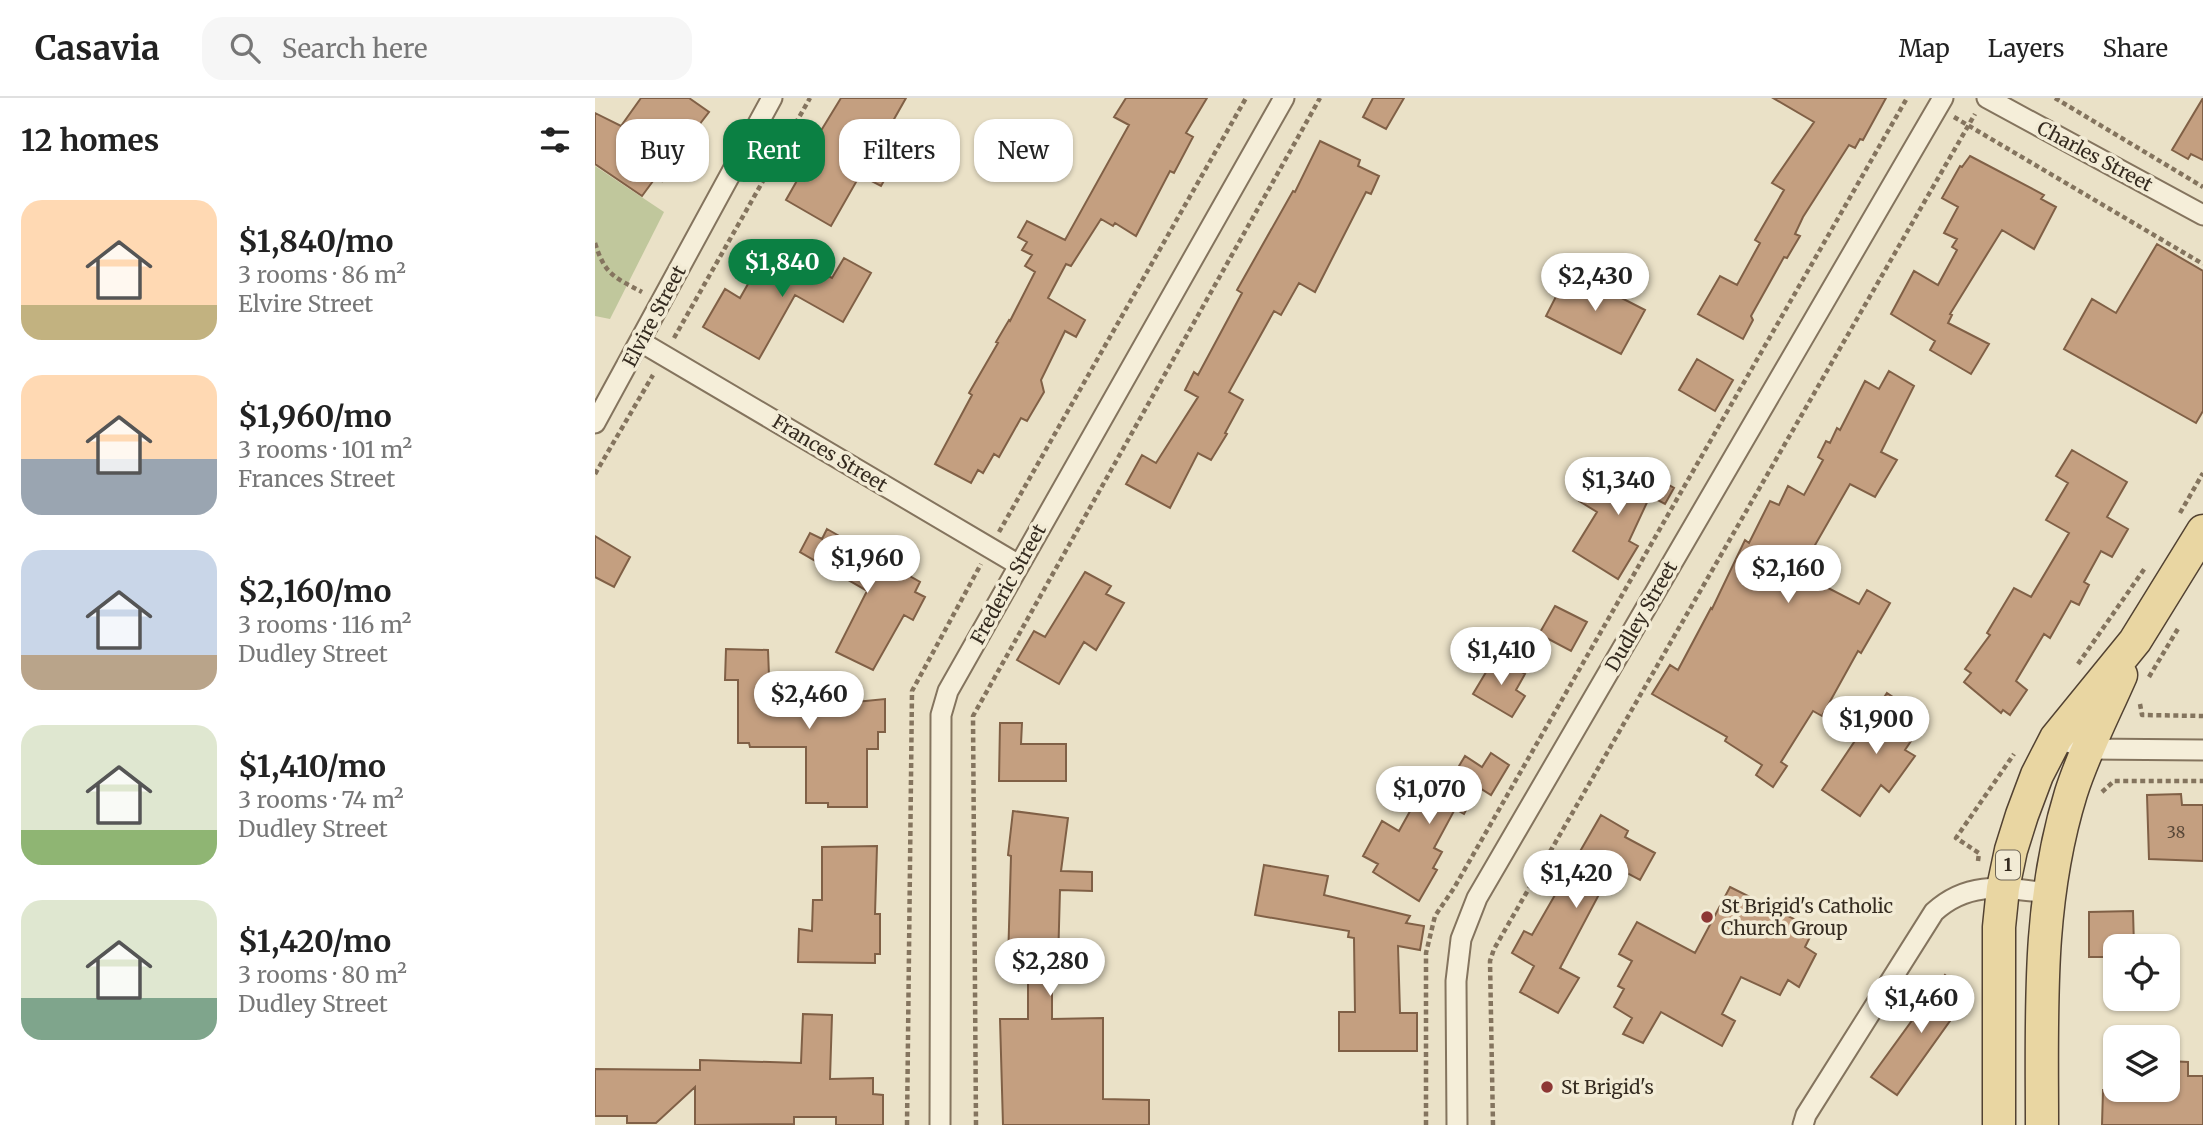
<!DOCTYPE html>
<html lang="en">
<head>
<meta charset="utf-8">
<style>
	body { margin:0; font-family:Merriweather,serif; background:#f6f6f6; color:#222; height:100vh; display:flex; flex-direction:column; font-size:26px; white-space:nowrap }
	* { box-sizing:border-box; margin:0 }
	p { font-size:23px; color:#767676 }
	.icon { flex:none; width:38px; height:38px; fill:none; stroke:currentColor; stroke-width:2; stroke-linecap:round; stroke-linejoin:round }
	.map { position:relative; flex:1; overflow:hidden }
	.side { display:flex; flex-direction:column; background:#fff; width:595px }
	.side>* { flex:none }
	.hud { position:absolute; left:21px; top:21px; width:665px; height:63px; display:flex; gap:14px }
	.fabs { position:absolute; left:1508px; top:836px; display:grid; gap:14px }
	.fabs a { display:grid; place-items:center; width:77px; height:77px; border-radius:14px; background:#fff; box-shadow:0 2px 5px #0004; font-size:35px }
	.price { position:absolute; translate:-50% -60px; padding:0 16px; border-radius:24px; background:#fff; color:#222; font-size:23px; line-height:46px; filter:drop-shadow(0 2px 4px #0008) }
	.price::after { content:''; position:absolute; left:50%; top:42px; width:21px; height:16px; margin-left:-10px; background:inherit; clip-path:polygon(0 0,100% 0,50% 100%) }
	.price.selected { background:#0b8043; color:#fff }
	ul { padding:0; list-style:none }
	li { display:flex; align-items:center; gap:21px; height:175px; padding:0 21px }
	li span { display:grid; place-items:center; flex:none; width:196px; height:140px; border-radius:21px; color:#555 }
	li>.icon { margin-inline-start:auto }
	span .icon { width:84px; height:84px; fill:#fffc; stroke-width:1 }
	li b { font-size:30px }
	h2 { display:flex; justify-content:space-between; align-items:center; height:84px; padding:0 21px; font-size:30px }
	.chip { padding:0 24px; border-radius:21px; background:#fff; box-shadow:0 2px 5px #0004; font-size:24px; line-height:63px }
	.chip.selected { background:#0b8043; color:#fff }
	header { display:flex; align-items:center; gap:42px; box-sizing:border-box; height:98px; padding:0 35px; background:#fff; border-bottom:2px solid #e0e0e0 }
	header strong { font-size:33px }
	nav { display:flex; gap:38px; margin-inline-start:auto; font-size:24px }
	.search { width:490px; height:63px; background:#f6f6f6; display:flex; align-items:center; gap:18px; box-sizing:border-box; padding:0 24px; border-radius:21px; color:#767676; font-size:26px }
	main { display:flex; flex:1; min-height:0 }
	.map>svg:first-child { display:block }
	.green { fill:#c0c79c }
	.building { fill:#c49f80; stroke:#806046; stroke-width:2 }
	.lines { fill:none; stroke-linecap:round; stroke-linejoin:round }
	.minor-casing { stroke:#84745e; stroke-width:23 }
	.primary-casing { stroke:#524232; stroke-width:35 }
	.path { stroke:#84745e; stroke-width:4.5; stroke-dasharray:5 3.5; stroke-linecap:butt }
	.minor { stroke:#f5eed9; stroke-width:19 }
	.primary { stroke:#e9d6a2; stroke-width:32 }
	.poi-dot { fill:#8d3734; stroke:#f2ebd5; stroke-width:2.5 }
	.labels { text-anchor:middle; stroke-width:7; stroke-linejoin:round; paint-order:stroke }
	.number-label { font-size:16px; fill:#594838 }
	.shield { fill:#f2ebd5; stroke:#6e6556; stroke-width:2 }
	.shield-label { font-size:18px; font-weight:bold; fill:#352b20 }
	.street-label { font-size:19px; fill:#352b20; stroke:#f2ebd5 }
	.poi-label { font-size:19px; fill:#352b20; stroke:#f2ebd5; text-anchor:start }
</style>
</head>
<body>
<header>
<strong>Casavia</strong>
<div class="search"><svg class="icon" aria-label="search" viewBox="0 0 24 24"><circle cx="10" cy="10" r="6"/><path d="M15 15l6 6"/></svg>Search here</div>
<nav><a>Map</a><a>Layers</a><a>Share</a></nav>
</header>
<main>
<section class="side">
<h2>12 homes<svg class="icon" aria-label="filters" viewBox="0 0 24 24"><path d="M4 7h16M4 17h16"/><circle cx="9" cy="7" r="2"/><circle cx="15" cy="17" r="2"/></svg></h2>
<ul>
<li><span style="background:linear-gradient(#ffd9b3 75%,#c2b280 0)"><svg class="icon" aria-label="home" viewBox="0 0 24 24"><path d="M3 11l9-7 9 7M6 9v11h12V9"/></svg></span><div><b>$1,840/mo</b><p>3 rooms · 86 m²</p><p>Elvire Street</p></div></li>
<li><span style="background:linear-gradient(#ffd9b3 60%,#9aa5b1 0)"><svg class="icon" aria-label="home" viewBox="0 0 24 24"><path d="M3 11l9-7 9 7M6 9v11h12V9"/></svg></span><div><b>$1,960/mo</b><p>3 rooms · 101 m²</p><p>Frances Street</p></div></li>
<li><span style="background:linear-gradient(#c9d6e8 75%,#b9a48a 0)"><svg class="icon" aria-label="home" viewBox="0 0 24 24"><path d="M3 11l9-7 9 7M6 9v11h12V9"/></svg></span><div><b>$2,160/mo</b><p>3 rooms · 116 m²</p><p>Dudley Street</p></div></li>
<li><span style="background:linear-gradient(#dfe7d0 75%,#8fb573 0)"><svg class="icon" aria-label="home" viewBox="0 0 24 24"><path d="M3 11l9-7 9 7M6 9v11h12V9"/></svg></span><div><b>$1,410/mo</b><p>3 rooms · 74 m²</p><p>Dudley Street</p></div></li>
<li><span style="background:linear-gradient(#dfe7d0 70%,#7fa58c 0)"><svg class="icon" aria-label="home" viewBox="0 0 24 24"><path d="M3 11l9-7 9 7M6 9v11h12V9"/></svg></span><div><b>$1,420/mo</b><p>3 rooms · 80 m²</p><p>Dudley Street</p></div></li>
</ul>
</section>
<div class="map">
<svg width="1608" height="1027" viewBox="0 0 1608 1027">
	<rect width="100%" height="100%" fill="#eae1c7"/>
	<path class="green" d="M0,68L69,114L15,221L0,218Z"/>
	<path class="building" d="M46,0H94L114,14L78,61L80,62L67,83L61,79L47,98L0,66V15L26,28Z
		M246,0H311L298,23L317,34L286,88L265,77L236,128L191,102L220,51L216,49Z
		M531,0H612L591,35L598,39L579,75L575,73L541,138L520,125L518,128L506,121L476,168L471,166L453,200L490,222L481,239L470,233L446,282L449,294L432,323L426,320L404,359L399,356L388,375L383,372L376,385L340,366L377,297L374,295L403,245L401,244L414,222L415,223L440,174L430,168L437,157L427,152L432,144L423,139L432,123L470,142L534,27L519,19Z
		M778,0H809L791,31L768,19Z
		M1178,0H1291L1268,42L1265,41L1260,50L1254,47L1208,119L1200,136L1205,138L1192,160L1189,159L1156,218L1158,222L1148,241L1103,216L1125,178L1142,187L1165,145L1160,142L1189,92L1177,85L1219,24Z
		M1608,0V62L1596,56L1593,61L1577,52Z
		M725,43L765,62L763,68L784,78L776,96L771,94L720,194L704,185L686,217L679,213L634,294L648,302L630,335L632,336L616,362L603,355L575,410L531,386L547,357L561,365L603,299L590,292L599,274L603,277L647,195L642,192L698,93L700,94Z
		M1375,58L1449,97L1446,101L1461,109L1439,151L1407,132L1355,216L1357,217L1353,225L1394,246L1376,276L1335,252L1340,243L1296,216L1319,173L1343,187L1362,152L1357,149L1362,141L1349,135L1363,109L1347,100L1365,68L1367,69Z
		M1562,146L1608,173V313L1601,325L1469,251L1497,201L1521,215Z
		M174,149L237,180L249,160L276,175L248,224L200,197L164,261L108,229L130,191L145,200Z
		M974,173L1050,212L1026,256L951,218Z
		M1102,261L1138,282L1120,313L1084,292Z
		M1294,273L1319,288L1286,354L1302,362L1280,399L1255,386L1204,475L1264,506L1272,492L1295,505L1266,555L1263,553L1227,618L1218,613L1186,664L1192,668L1178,689L1161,677L1167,667L1130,643L1132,639L1057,596L1075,567L1083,572L1116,510L1117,511L1150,442L1154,445L1175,403L1184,407L1193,388L1209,397L1228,362L1223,359L1231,343L1235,345L1242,330L1245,332L1270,283L1284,291Z
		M1477,352L1532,384L1512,419L1533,431L1517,459L1506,453L1489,484L1494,487L1484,507L1476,503L1455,540L1449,536L1421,583L1432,592L1415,617L1408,612L1406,615L1369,584L1376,575L1370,571L1395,537L1392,535L1419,490L1436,499L1474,435L1451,422L1473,385L1461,378Z
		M1031,363L1079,390L1070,406L1055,398L1034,443L1043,448L1023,481L978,453L1002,414L984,403L998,380L1017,390Z
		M232,431L325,484L320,494L330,499L318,522L309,517L278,572L241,554L272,493L205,454L215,435L227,441Z
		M0,438L35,459L19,489L0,479Z
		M490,474L516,488L511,496L529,505L501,552L489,544L464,586L422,562L439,533L450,539Z
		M960,508L992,524L976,553L944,536Z
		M131,551L173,552L175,604L262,600L260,604L290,601V634H283V651H272V709H233V705H211V649H155L154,645H143V582H130Z
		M900,559L930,576L921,592L930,598L917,619L878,596Z
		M1292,595L1331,621L1310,652L1320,658L1294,694L1286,687L1265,718L1227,692Z
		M405,625H427L426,646H471V683H404Z
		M896,655L914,667L896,697L883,689L869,716L860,711L839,750L847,754L838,770L842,772L824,803L778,774L783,766L768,758L787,723L804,733L834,679L852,688L870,658L887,669Z
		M1586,696L1587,707H1608V763L1554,761L1552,697Z
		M418,713L473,720L466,773L497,774V793L465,792L463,865H457V921L508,920V1001L554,1002V1027H408L405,921H433V880H418V864H413L416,758L413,757Z
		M1006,717L1033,733L1030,739L1060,755L1045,782L1019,768L965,870L984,880L963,915L925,894L939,868L917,855L929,833L937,837Z
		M282,748L280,816H285V856H280V865L203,864L204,831L217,833L218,802H227V749Z
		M669,767L733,778L729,797L815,818L811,825L829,828L825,852L803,848L805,915H822V953H744V914H760L759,840L753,839L754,833L660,817Z
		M1135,789L1219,831L1210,849L1221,856L1204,889L1193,882L1185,897L1146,879L1127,916L1140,923L1127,948L1066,914L1048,945L1028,936L1037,920L1019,909L1029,891L1023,888L1037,863L1024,856L1042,824L1100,855Z
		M1538,813L1539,849H1517V859H1494V814Z
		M1350,877L1375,895L1302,997L1276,979Z
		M208,916L237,917L235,981L278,980V996L288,997V1027H241V1019H199V1026L100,1027V989L61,1025H32V1018H0V971L105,972V962L206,965Z
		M1573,963L1593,964V978H1608V1027H1507L1508,992H1573Z"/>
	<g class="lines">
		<g class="minor-casing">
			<path id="minor" d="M1392,0L1608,117
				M46,244L424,467
				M0,325L177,0
				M1461,640L1494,651L1608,652
				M345,1027L346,617L353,593L689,0
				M862,1027L861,883L866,841L882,800L1348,0
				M1208,1027L1211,1017L1339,814C1374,782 1410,790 1454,795"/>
		</g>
		<g class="primary-casing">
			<path id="primary" d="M1404,1027V829L1408,790L1416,752L1427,717L1442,677L1461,640L1540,543L1608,433
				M1447,1027C1447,913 1442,805 1476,695C1489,654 1509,616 1526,577"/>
		</g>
		<path class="path" d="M1460,0L1608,89
			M1359,19L1608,166
			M0,145C10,177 19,179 47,194
			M79,240L215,0
			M0,376L58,277
			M1585,415L1608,375
			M404,434L651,0
			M1483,566L1550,470
			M1554,579L1584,529
			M1545,606L1547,617L1608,618
			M1507,694L1519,683H1608
			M1383,763L1384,755L1361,740L1419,656
			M312,1027L317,593L386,466
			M381,1027L378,618L725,0
			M831,1027V855L840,818L859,790L1312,0
			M898,1027L895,863L899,851L1380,16"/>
		<use href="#minor" class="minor"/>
		<use href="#primary" class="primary"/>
	</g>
	<g class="poi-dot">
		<circle cx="1112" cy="819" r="7"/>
		<circle cx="952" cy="989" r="7"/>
	</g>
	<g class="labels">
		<g class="number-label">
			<text x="1581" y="740">38</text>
		</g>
		<rect class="shield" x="1401" y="752.5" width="24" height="29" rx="5"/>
		<g class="shield-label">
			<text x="1413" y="773">1</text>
		</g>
		<g class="street-label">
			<text transform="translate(1500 58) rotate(28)" y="7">Charles Street</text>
			<text transform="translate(59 218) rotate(-62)" y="7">Elvire Street</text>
			<text transform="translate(235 355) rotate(31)" y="7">Frances Street</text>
			<text transform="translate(413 486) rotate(-61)" y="7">Frederic Street</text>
			<text transform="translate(1046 518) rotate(-60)" y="7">Dudley Street</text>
		</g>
		<g class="poi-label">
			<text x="1126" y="815">St Brigid's Catholic<tspan x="1126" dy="22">Church Group</tspan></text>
			<text x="966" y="996">St Brigid's</text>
		</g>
	</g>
</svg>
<div class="fabs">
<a><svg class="icon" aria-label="locate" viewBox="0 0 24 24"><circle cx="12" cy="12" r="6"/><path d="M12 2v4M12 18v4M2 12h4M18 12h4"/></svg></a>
<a><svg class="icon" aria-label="layers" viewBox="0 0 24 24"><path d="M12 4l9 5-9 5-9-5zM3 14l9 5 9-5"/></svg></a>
</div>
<b class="price selected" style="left:187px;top:201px">$1,840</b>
<b class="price" style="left:1000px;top:215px">$2,430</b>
<b class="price" style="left:1023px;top:419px">$1,340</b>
<b class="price" style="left:272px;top:497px">$1,960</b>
<b class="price" style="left:1193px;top:507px">$2,160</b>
<b class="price" style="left:906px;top:589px">$1,410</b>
<b class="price" style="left:214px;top:633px">$2,460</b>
<b class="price" style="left:1281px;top:658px">$1,900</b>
<b class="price" style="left:834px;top:728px">$1,070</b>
<b class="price" style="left:981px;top:812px">$1,420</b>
<b class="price" style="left:455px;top:900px">$2,280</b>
<b class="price" style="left:1326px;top:937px">$1,460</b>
<div class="hud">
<a class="chip">Buy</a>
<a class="chip selected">Rent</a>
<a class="chip">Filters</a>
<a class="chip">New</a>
</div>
</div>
</main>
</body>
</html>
